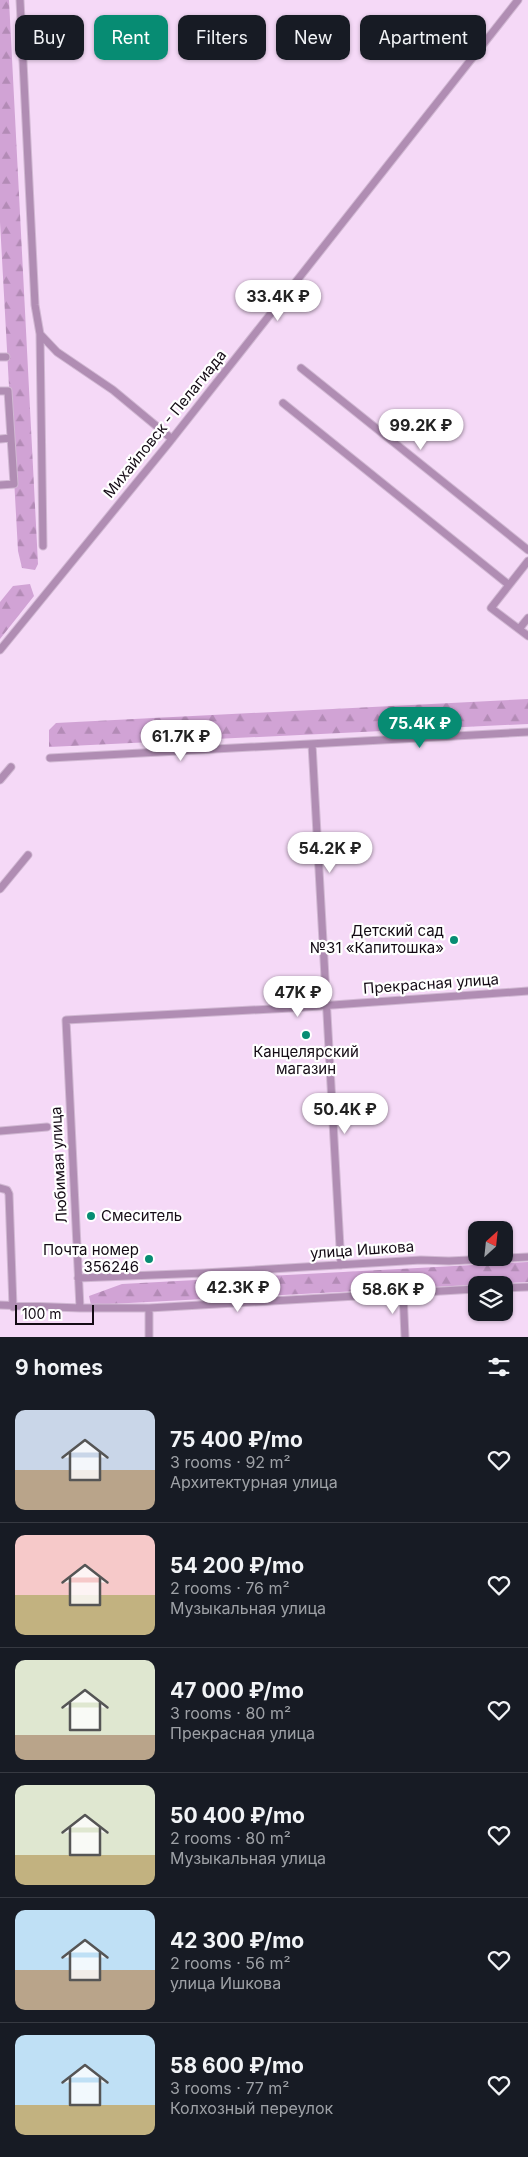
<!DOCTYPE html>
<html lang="en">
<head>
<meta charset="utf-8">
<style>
	body { margin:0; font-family:Inter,sans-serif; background:#242831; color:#f1f3f6; height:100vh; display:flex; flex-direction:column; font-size:19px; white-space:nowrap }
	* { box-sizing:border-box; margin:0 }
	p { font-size:16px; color:#9ea1a6 }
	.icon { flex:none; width:28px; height:28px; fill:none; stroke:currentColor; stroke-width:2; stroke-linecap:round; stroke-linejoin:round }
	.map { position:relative; height:1337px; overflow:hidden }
	.panel { display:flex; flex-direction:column; background:#171b24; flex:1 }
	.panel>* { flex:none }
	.hud { position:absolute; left:15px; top:15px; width:499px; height:45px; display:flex; gap:10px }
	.needle { width:32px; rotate:27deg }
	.tools { position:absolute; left:468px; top:1221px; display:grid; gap:10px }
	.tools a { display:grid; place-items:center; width:45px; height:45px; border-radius:10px; background:#171b24; box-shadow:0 1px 4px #0004; font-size:25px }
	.scale { position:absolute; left:15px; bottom:12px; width:79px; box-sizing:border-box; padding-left:5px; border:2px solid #140b15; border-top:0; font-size:14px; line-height:18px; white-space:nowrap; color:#140b15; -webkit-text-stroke:4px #fff; paint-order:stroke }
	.price { position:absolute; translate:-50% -42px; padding:0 11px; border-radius:18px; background:#fff; color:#222; font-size:16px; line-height:32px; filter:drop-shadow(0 1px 2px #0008) }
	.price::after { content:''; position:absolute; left:50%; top:30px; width:15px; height:11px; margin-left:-8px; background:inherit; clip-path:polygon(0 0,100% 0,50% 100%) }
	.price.active { background:#078c73; color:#fff }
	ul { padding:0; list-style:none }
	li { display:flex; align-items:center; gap:15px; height:125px; padding:0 15px }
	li+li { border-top:1px solid #363941 }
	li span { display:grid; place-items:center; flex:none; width:140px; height:100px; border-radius:10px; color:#555 }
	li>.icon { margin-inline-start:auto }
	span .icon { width:60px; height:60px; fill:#fffc; stroke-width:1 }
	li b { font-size:21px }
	h2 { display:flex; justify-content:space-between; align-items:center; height:60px; padding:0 15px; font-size:21px }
	.tag { padding:0 18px; border-radius:10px; background:#171b24; box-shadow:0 1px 4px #0004; font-size:18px; line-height:45px }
	.tag.active { background:#078c73; color:#fff }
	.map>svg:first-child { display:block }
	.forest { fill:url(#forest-firs) }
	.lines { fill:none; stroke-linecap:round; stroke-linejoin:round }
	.minor-casing { stroke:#d1b8d3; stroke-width:9 }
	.minor { stroke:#b08db3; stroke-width:7 }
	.poi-dot { fill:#078c73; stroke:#fff; stroke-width:2 }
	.labels { text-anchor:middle; stroke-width:4.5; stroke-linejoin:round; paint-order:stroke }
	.street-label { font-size:15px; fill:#140b15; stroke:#fff }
	.poi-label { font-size:15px; fill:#140b15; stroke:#fff; text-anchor:end }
</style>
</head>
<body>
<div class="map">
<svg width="528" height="1337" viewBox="0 0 528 1337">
	<defs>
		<pattern id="forest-firs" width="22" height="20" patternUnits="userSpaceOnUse" patternTransform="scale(1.25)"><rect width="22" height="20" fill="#d1a3d5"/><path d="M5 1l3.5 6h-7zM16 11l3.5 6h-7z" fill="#b38bb6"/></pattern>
	</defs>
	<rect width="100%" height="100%" fill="#f5d9f7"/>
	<path class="forest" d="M0,0H9L38,564L35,570L22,568L18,551L0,222Z
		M30,584L34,596L0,639V602L13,586Z
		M528,699V724L49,747V730L56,723Z
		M528,1262V1282L91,1305L89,1296L122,1284Z"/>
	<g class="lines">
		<g class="minor-casing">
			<path id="minor" d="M20,0L35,305L40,334L57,352L113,390L172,439
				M40,334L43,546
				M0,357H6
				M301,368L528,550
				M0,391H8L14,484L0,485
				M283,403L509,585
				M0,439L11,438
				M528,561L491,608L528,636
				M519,629L528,618
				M0,650L168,444L518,0
				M312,744L341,1265
				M50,758L528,732
				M0,780L11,767
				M0,889L28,855
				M0,1131L47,1127
				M0,1188L7,1190L9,1194L13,1307
				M78,1278L204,1273L421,1260L449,1261L528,1257
				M504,1288L528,1287
				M403,1292L405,1337
				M0,1305L80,1308H149L476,1289
				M80,1308L66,1020L291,1008L528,991
				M149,1308V1337"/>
		</g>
		<use href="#minor" class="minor"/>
	</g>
	<g class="poi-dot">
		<circle cx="454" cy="940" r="5"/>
		<circle cx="306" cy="1035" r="5"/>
		<circle cx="91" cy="1216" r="5"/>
		<circle cx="149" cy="1259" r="5"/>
	</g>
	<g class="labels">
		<g class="street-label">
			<text transform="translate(165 424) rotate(-51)" y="5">Михайловск - Пелагиада</text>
			<text transform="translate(431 984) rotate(-4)" y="5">Прекрасная улица</text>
			<text transform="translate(59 1165) rotate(-93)" y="5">Любимая улица</text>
			<text transform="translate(362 1250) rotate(-4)" y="5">улица Ишкова</text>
		</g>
		<g class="poi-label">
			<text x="444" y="936">Детский сад<tspan x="444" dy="17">№31 «Капитошка»</tspan></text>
			<text x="306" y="1057" text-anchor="middle">Канцелярский<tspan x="306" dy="17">магазин</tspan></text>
			<text x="101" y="1221" text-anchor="start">Смеситель</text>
			<text x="139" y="1255">Почта номер<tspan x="139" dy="17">356246</tspan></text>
		</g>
	</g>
</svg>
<div class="tools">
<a><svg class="needle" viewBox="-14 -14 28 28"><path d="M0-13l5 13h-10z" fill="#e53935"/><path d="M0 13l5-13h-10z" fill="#9ea1a6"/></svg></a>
<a><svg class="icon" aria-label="layers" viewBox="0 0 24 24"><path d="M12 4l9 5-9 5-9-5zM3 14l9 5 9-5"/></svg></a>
</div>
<div class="scale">100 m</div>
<b class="price" style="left:278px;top:322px">33.4K ₽</b>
<b class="price" style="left:421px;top:451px">99.2K ₽</b>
<b class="price active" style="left:420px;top:749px">75.4K ₽</b>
<b class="price" style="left:181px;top:762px">61.7K ₽</b>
<b class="price" style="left:330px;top:874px">54.2K ₽</b>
<b class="price" style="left:298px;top:1018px">47K ₽</b>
<b class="price" style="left:345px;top:1135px">50.4K ₽</b>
<b class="price" style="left:238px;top:1313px">42.3K ₽</b>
<b class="price" style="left:393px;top:1315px">58.6K ₽</b>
<div class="hud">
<a class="tag">Buy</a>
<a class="tag active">Rent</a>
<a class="tag">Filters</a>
<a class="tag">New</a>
<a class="tag">Apartment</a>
</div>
</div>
<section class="panel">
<h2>9 homes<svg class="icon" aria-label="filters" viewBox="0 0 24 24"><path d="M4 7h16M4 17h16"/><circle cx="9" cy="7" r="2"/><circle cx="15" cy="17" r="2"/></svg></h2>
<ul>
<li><span style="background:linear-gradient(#c9d6e8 60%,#b9a48a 0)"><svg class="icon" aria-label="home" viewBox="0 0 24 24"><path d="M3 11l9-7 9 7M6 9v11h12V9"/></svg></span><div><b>75 400 ₽/mo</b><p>3 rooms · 92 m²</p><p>Архитектурная улица</p></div><svg class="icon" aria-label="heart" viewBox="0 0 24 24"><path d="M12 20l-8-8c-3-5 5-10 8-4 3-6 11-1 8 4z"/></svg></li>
<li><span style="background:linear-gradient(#f6c9c9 60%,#c2b280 0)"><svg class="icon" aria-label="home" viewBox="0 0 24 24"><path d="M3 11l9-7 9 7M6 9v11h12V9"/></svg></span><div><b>54 200 ₽/mo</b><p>2 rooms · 76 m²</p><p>Музыкальная улица</p></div><svg class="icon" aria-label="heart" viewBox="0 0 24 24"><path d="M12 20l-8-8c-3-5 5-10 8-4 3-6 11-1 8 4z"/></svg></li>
<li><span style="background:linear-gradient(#dfe7d0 75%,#b9a48a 0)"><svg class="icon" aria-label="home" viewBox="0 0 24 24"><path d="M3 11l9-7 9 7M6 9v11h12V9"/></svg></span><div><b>47 000 ₽/mo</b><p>3 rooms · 80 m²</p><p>Прекрасная улица</p></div><svg class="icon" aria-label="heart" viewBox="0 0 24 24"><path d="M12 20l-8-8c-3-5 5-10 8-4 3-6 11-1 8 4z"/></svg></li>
<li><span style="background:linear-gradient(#dfe7d0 70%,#c2b280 0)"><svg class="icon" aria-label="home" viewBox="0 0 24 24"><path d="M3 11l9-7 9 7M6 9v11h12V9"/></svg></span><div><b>50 400 ₽/mo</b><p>2 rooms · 80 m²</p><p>Музыкальная улица</p></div><svg class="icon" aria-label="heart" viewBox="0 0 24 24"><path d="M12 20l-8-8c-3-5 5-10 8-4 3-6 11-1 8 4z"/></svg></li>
<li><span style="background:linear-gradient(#bfe0f5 60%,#b9a48a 0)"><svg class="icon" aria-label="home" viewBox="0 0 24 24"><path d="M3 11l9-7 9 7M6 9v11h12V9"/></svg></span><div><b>42 300 ₽/mo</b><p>2 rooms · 56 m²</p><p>улица Ишкова</p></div><svg class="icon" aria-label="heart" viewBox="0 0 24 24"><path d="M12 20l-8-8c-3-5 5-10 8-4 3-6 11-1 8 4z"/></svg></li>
<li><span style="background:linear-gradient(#bfe0f5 70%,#c2b280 0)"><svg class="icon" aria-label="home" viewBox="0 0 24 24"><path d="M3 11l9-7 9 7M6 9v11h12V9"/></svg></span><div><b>58 600 ₽/mo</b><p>3 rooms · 77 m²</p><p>Колхозный переулок</p></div><svg class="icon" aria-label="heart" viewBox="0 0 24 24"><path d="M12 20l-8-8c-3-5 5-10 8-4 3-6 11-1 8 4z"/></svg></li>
</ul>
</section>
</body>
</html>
